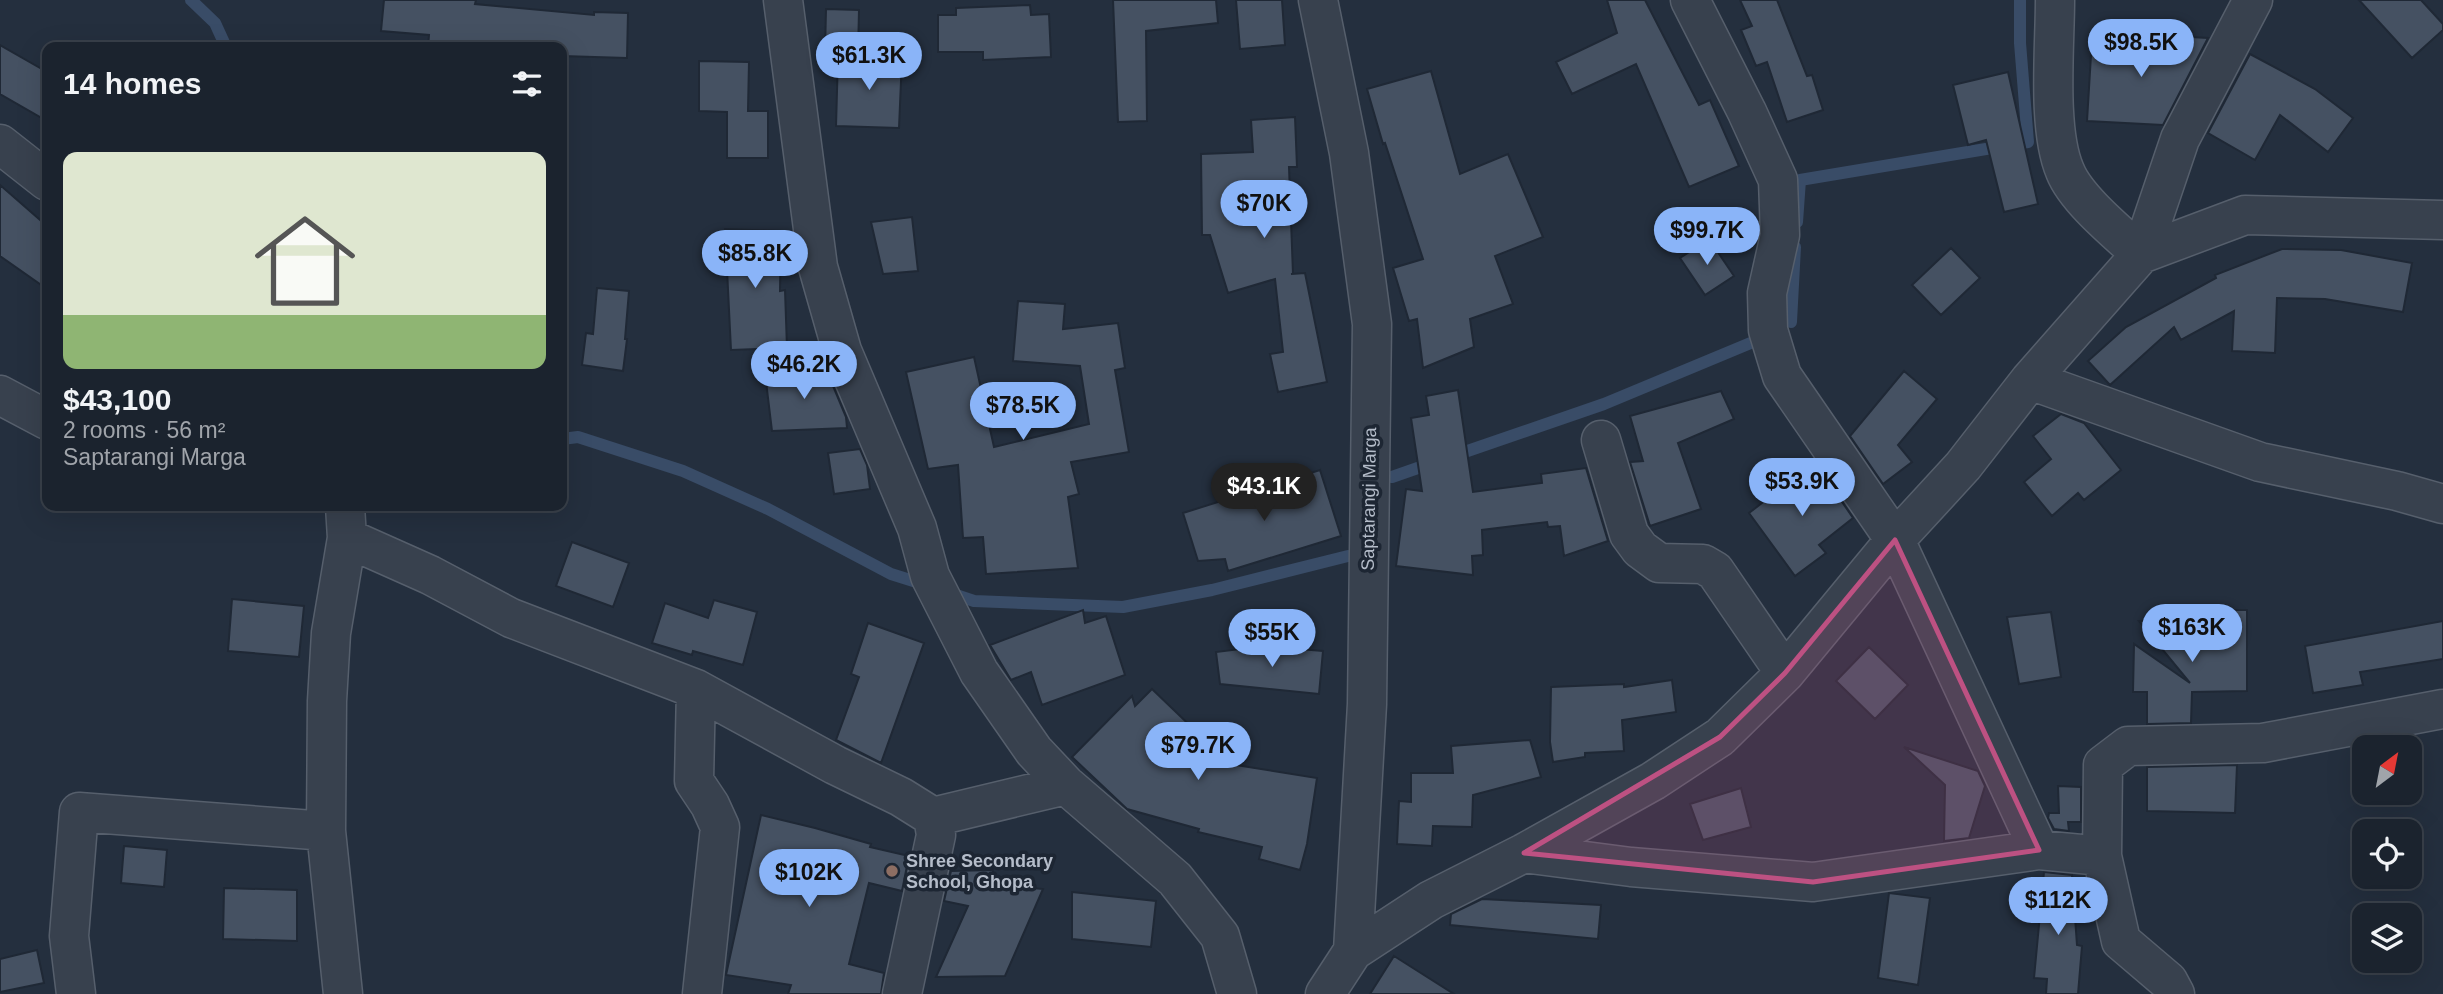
<!DOCTYPE html>
<html lang="en">
<head>
<meta charset="utf-8">
<style>
	body { margin:0; font-family:Arial,sans-serif; background:#242b36; color:#f1f3f6; height:100vh; display:flex; flex-direction:column; font-size:26px; white-space:nowrap }
	* { box-sizing:border-box; margin:0 }
	p { font-size:23px; color:#a0a4aa }
	.icon { flex:none; width:38px; height:38px; fill:none; stroke:currentColor; stroke-width:2; stroke-linecap:round; stroke-linejoin:round }
	.map { position:relative; flex:1; overflow:hidden }
	.sheet { position:absolute; left:42px; top:42px; width:525px; height:469px; display:flex; flex-direction:column; background:#1b232e; border-radius:14px; box-shadow:0 7px 28px #0002,0 0 0 2px #39404a }
	.sheet>* { flex:none }
	.needle { width:46px; rotate:32deg }
	.buttons { position:absolute; left:2352px; top:735px; display:grid; gap:14px }
	.buttons a { display:grid; place-items:center; width:70px; height:70px; border-radius:14px; background:#1b232e; box-shadow:0 7px 28px #0002,0 0 0 2px #39404a; font-size:35px }
	.price { position:absolute; translate:-50% -60px; padding:0 16px; border-radius:24px; background:#8ab4f8; color:#111; font-size:23px; line-height:46px; filter:drop-shadow(0 2px 4px #0008) }
	.price::after { content:''; position:absolute; left:50%; top:42px; width:21px; height:16px; margin-left:-10px; background:inherit; clip-path:polygon(0 0,100% 0,50% 100%) }
	.price.active { background:#222; color:#fff }
	ul { padding:0; list-style:none }
	li { display:grid; align-content:center; gap:14px; height:371px; padding:0 21px }
	li+li { border-top:2px solid #39404a }
	li span { display:grid; place-items:center; height:217px; border-radius:14px; color:#555 }
	li>.icon { margin-inline-start:auto }
	span .icon { width:126px; height:126px; fill:#fffc; stroke-width:1 }
	li b { font-size:30px }
	h2 { display:flex; justify-content:space-between; align-items:center; height:84px; padding:0 21px; font-size:30px }
	.map>svg:first-child { display:block }
	.lines { fill:none; stroke-linecap:round; stroke-linejoin:round }
	.stream { stroke:#394c67; stroke-width:12 }
	.building { fill:#455162; stroke:#1f2835; stroke-width:2 }
	.minor-casing { stroke:#565f6c; stroke-width:41 }
	.minor { stroke:#38414e; stroke-width:38 }
	.marked { fill:#bd5182; fill-opacity:0.2; stroke:#bd5182; stroke-width:5; stroke-linejoin:round }
	.education-dot { fill:#8d6e63; stroke:#1d2633; stroke-width:2.5 }
	.labels { text-anchor:middle; stroke-width:7; stroke-linejoin:round; paint-order:stroke }
	.street-label { font-size:18px; fill:#b4bcc9; stroke:#1d2633 }
	.poi-label { font-size:18px; font-weight:bold; fill:#b4bcc9; stroke:#1d2633; text-anchor:start }
</style>
</head>
<body>
<div class="map">
<svg width="2443" height="994" viewBox="0 0 2443 994">
	<rect width="100%" height="100%" fill="#242f3e"/>
	<g class="lines">
		<path class="stream" d="M191,0L215,23L226,47
			M1797,222L1800,180L2028,142L2020,43V0
			M1791,322L1795,247
			M562,439L578,437L683,471L768,509L891,574L926,585
			M1453,456L1604,404L1753,342
			M1392,477L1432,463
			M947,592L974,601L1123,607L1212,590L1348,556"/>
	</g>
	<path class="building" d="M384,0H476L475,4L594,15V12L628,13L627,58L562,56V47H428L429,35L381,31Z
		M1113,0H1216L1218,23L1146,31L1147,121L1118,122Z
		M1236,0H1282L1285,45L1240,49Z
		M1607,0H1645L1699,105L1710,100L1739,166L1689,187L1636,64L1572,94L1556,62L1617,33Z
		M1740,0H1777L1807,76L1812,75L1823,110L1787,122L1767,62L1756,66L1741,30L1752,26Z
		M2359,0H2421L2443,24V30L2412,58Z
		M1030,5L1031,15L1049,14L1051,57L983,60V52H938V15H956V8Z
		M826,9L859,10L858,54L825,52Z
		M2156,35L2208,38L2163,125L2087,121L2091,55H2114V45L2133,46L2134,40Z
		M0,45L47,72V121L0,94Z
		M2250,54L2315,89L2353,118L2328,152L2280,115L2255,160L2208,133Z
		M838,56L902,58L899,128L836,126Z
		M699,61L749,62L748,111H768V158H727V112L699,111Z
		M1431,71L1460,174L1508,154L1543,237L1495,256L1513,304L1470,319L1474,347L1423,368L1417,319L1409,321L1393,268L1423,259L1385,143L1383,144L1367,89Z
		M2008,72L2038,204L2004,212L1986,140L1968,145L1953,85Z
		M1295,117L1297,167H1289L1293,274H1291L1305,273L1327,382L1278,392L1270,354L1283,352L1275,279L1228,293L1210,235H1202L1201,154L1253,152L1251,120Z
		M0,185L47,226V289L0,256Z
		M912,217L918,271L883,274L871,222Z
		M725,229L781,231L780,291L785,290L787,348L731,350Z
		M1709,239L1734,276L1705,295L1680,258Z
		M1951,248L1980,278L1941,315L1912,285Z
		M2282,249L2341,250L2412,263L2403,312L2325,299L2277,298L2275,353L2232,351L2234,311L2181,340L2174,327L2110,385L2088,361L2126,327L2216,278L2215,275Z
		M597,288L629,291L625,339H627L623,371L582,365L586,333L593,334Z
		M1018,301L1065,304L1063,329L1118,323L1125,368L1115,370L1129,452L1071,462L1079,494L1068,497L1078,568L986,574L983,537L963,538L958,465L928,469L906,372L974,357L994,447L1089,424L1080,366L1013,361Z
		M826,369L846,417L847,428L772,431L765,373Z
		M1904,371L1937,399L1898,445L1912,462L1883,484L1850,436Z
		M1458,390L1473,492L1542,483L1541,474L1586,468L1608,541L1564,556L1560,526L1548,527L1547,522L1482,530L1483,555L1472,556L1473,575L1396,566L1406,489L1422,491L1411,418L1429,415L1426,396Z
		M1721,391L1734,419L1678,443L1701,509L1650,526L1630,462L1643,461L1630,416Z
		M2061,414L2084,423L2121,470L2084,500L2078,493L2052,516L2024,482L2051,459L2033,436Z
		M860,449L867,465L870,489L834,494L828,453Z
		M1815,462L1853,518L1819,545L1826,553L1795,576L1749,513Z
		M1320,470L1341,536L1228,571L1225,559L1198,561L1183,513Z
		M572,542L629,563L613,607L556,586Z
		M232,599L304,606L299,657L228,651Z
		M714,600L757,612L743,665L693,651L692,655L652,643L665,603L708,618Z
		M1083,610L1085,623L1106,616L1125,675L1042,705L1031,672L1011,680L990,645Z
		M2213,610H2247V691L2192,692L2191,723L2147,724V692H2133L2134,644L2190,683L2139,621L2213,622Z
		M2051,612L2061,677L2019,684L2007,617Z
		M2443,621V659L2360,672L2363,685L2313,693L2305,646Z
		M868,623L924,643L881,763L836,740L859,677L851,674Z
		M1264,646L1323,651L1319,694L1220,684L1216,652Z
		M1869,647L1908,685L1875,719L1836,681Z
		M1672,680L1676,712L1622,720L1624,751L1585,753V757L1553,762L1550,742L1551,687L1624,684V687Z
		M1152,689L1230,764L1317,778L1307,844L1300,870L1259,859L1262,847L1198,832L1199,829L1127,809L1072,757L1132,696L1135,706Z
		M1530,740L1541,777L1473,795L1472,827L1433,826L1432,846L1397,844L1399,801L1411,802V773H1453L1451,746Z
		M1904,747L1978,771L1985,786L1969,838L1944,841L1945,785Z
		M2237,765L2235,813L2147,811V767Z
		M2058,786L2081,787V822H2068L2069,831L2054,829L2048,818L2049,813H2059Z
		M1741,788L1751,827L1703,840L1690,804Z
		M761,815L815,828L871,844L870,847L909,856L902,891L869,883L849,964L884,973L881,994H788L791,985L726,975Z
		M124,846L167,850L164,887L121,883Z
		M993,870V884L1043,889L1005,976L936,977L968,906L944,901L951,871Z
		M2044,872L2072,875L2077,945L2082,946L2078,994H2046L2047,979L2034,978Z
		M224,888L297,890V941L223,939Z
		M1072,892L1156,901L1151,947L1072,939Z
		M1889,893L1930,898L1918,985L1878,978Z
		M1482,899L1601,905L1598,939L1450,925L1451,914Z
		M37,950L44,983L0,992V959Z
		M1394,956L1454,994H1370Z"/>
	<g class="lines">
		<g class="minor-casing">
			<path id="minor" d="M783,0L818,267L842,351L917,528L930,576L979,672L1034,751L1066,785L1175,879L1220,936L1237,994
				M1318,0L1349,153L1372,324L1367,704L1353,951L1325,994
				M1690,0L1747,112L1778,180L1780,235L1767,293L1768,330L1782,376L1895,540L2039,850
				M2055,0C2055,47 2047,129 2065,171C2076,199 2118,233 2141,254L2245,215L2443,220
				M0,144L47,181
				M2030,380L2260,462L2397,491L2443,504
				M0,395L47,420
				M1601,440L1629,534L1640,549L1659,563L1703,564L1715,571L1785,673
				M347,538L430,575L511,618L696,689L835,765L901,797L933,817L936,835L902,994
				M696,689L694,781L710,805L720,827L702,994
				M933,817L1066,785
				M1524,853L1631,867L1813,882L2039,850L2102,856
				M1353,951L1431,900L1524,853L1653,781L1720,737L1785,673L1895,540L1963,466L2030,380L2141,254L2180,139L2253,0
				M76,994L69,936L79,812L326,831
				M343,994L326,831L327,701L331,633L347,538L345,506
				M2175,994L2168,981L2121,941L2102,856L2103,765L2128,746L2263,743L2443,709"/>
		</g>
		<use href="#minor" class="minor"/>
	</g>
	<path class="marked" d="M1895,540L2039,850L1813,882L1524,853L1720,737L1785,673Z"/>
	<circle class="education-dot" cx="892" cy="871" r="7"/>
	<g class="labels">
		<g class="street-label">
			<text transform="translate(1369 499) rotate(-89)" y="6">Saptarangi Marga</text>
		</g>
		<g class="poi-label">
			<text x="906" y="867">Shree Secondary<tspan x="906" dy="21">School, Ghopa</tspan></text>
		</g>
	</g>
</svg>
<div class="buttons">
<a><svg class="needle" viewBox="-14 -14 28 28"><path d="M0-13l5 13h-10z" fill="#e53935"/><path d="M0 13l5-13h-10z" fill="#a0a4aa"/></svg></a>
<a><svg class="icon" aria-label="locate" viewBox="0 0 24 24"><circle cx="12" cy="12" r="6"/><path d="M12 2v4M12 18v4M2 12h4M18 12h4"/></svg></a>
<a><svg class="icon" aria-label="layers" viewBox="0 0 24 24"><path d="M12 4l9 5-9 5-9-5zM3 14l9 5 9-5"/></svg></a>
</div>
<b class="price" style="left:2141px;top:79px">$98.5K</b>
<b class="price" style="left:869px;top:92px">$61.3K</b>
<b class="price" style="left:1264px;top:240px">$70K</b>
<b class="price" style="left:1707px;top:267px">$99.7K</b>
<b class="price" style="left:755px;top:290px">$85.8K</b>
<b class="price" style="left:804px;top:401px">$46.2K</b>
<b class="price" style="left:1023px;top:442px">$78.5K</b>
<b class="price" style="left:1802px;top:518px">$53.9K</b>
<b class="price active" style="left:1264px;top:523px">$43.1K</b>
<b class="price" style="left:2192px;top:664px">$163K</b>
<b class="price" style="left:1272px;top:669px">$55K</b>
<b class="price" style="left:1198px;top:782px">$79.7K</b>
<b class="price" style="left:809px;top:909px">$102K</b>
<b class="price" style="left:2058px;top:937px">$112K</b>
<section class="sheet">
<h2>14 homes<svg class="icon" aria-label="filters" viewBox="0 0 24 24"><path d="M4 7h16M4 17h16"/><circle cx="9" cy="7" r="2"/><circle cx="15" cy="17" r="2"/></svg></h2>
<ul>
<li><span style="background:linear-gradient(#dfe7d0 75%,#8fb573 0)"><svg class="icon" aria-label="home" viewBox="0 0 24 24"><path d="M3 11l9-7 9 7M6 9v11h12V9"/></svg></span><div><b>$43,100</b><p>2 rooms · 56 m²</p><p>Saptarangi Marga</p></div></li>
</ul>
</section>
</div>
</body>
</html>
